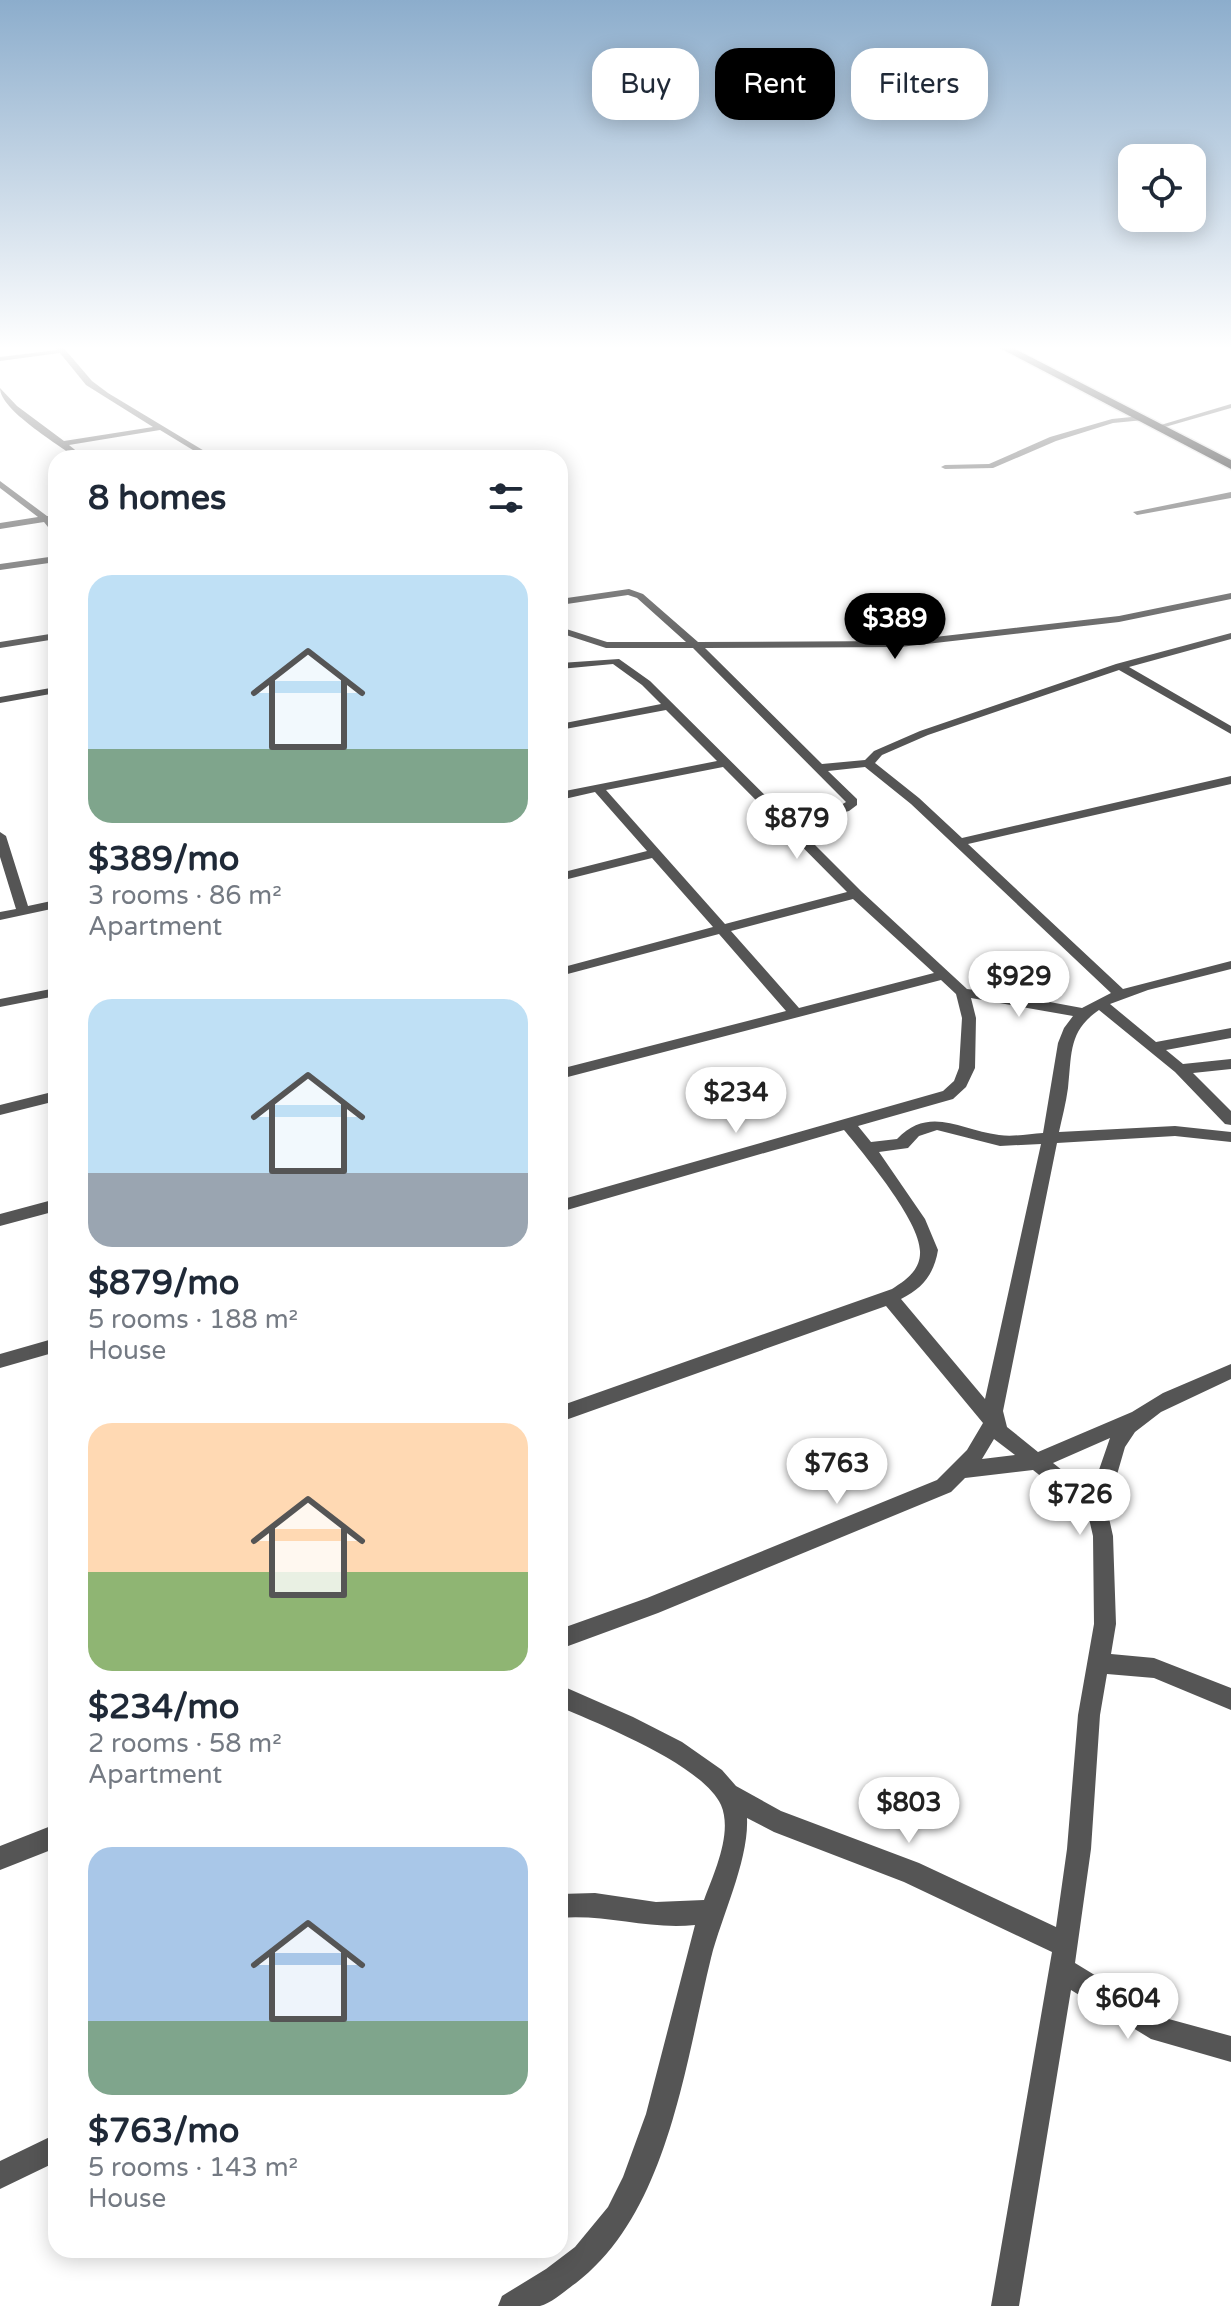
<!DOCTYPE html>
<html lang="en">
<head>
<meta charset="utf-8">
<style>
	body { margin:0; font-family:"Varela Round",sans-serif; background:#f6f6f7; color:#1f2937; height:100vh; display:flex; flex-direction:column; font-size:30px; white-space:nowrap }
	* { box-sizing:border-box; margin:0 }
	p { font-size:26px; color:#747a83 }
	.icon { flex:none; width:44px; height:44px; fill:none; stroke:currentColor; stroke-width:2; stroke-linecap:round; stroke-linejoin:round }
	.map { position:relative; flex:1; overflow:hidden }
	.sheet { position:absolute; left:48px; top:450px; width:520px; height:1808px; display:flex; flex-direction:column; background:#fff; border-radius:24px; box-shadow:0 4px 20px #0003 }
	.sheet>* { flex:none }
	.guide { position:absolute; left:592px; top:48px; width:518px; height:72px; display:flex; gap:16px }
	.tools { position:absolute; left:1118px; top:144px; display:grid; gap:16px }
	.tools a { display:grid; place-items:center; width:88px; height:88px; border-radius:16px; background:#fff; box-shadow:0 4px 20px #0003; font-size:40px }
	.price { position:absolute; translate:-50% -68px; padding:0 18px; border-radius:28px; background:#fff; color:#222; font-size:26px; line-height:52px; filter:drop-shadow(0 2px 4px #0008) }
	.price::after { content:''; position:absolute; left:50%; top:48px; width:24px; height:18px; margin-left:-12px; background:inherit; clip-path:polygon(0 0,100% 0,50% 100%) }
	.price.selected { background:#000; color:#fff }
	ul { padding:0; list-style:none }
	li { display:grid; align-content:center; gap:16px; height:424px; padding:0 40px }
	li span { display:grid; place-items:center; height:248px; border-radius:24px; color:#555 }
	li>.icon { margin-inline-start:auto }
	span .icon { width:144px; height:144px; fill:#fffc; stroke-width:1 }
	li b { font-size:34px }
	h2 { display:flex; justify-content:space-between; align-items:center; height:96px; padding:0 40px; font-size:34px }
	.chip { padding:0 28px; border-radius:24px; background:#fff; box-shadow:0 4px 20px #0003; font-size:28px; line-height:72px }
	.chip.selected { background:#000; color:#fff }
	.map>svg:first-child { display:block }
	.lines { fill:none; stroke-linecap:round; stroke-linejoin:round }
	.highway-casing { stroke:#dbdbdb; stroke-width:3 }
	.street { fill:#555; fill-rule:evenodd }
	.highway { fill:#000; fill-rule:evenodd }
</style>
</head>
<body>
<div class="map">
<svg width="1231" height="2306" viewBox="0 0 1231 2306">
	<rect width="100%" height="100%" fill="#fff"/>
	<g class="lines">
		<g class="highway-casing">
			<path id="highway" d="M996,346H1009L1231,460V469Z"/>
		</g>
		<path class="street" d="M55,346H62L92,381L108,393L216,458H206L160,430L69,445L85,458H76C58,444 0,410 0,388L17,406L64,441L153,427L86,385L60,353L0,361V357L57,350Z
			M1231,404V408L1158,429L1154,427Z
			M1141,416L1144,420L1113,423L1056,441L993,468L945,469L941,467L945,465L989,464L1050,437L1112,419Z
			M0,481L47,516H53L56,537L44,522L0,529V523L38,517L0,488Z
			M1231,492V498L1137,515L1133,512Z
			M56,556V562L0,570V564Z
			M629,589L643,594L698,642L900,641L1119,616L1231,593V599L1119,622L900,647L705,648L822,764L865,760L874,751L920,731L1116,664L1231,633V639L1129,667L1231,726V734L1119,670L928,735L882,755L875,763L919,798L962,838L1231,776V784L968,844L1123,989L1231,961V969L1148,990L1110,1004L1156,1042L1231,1028V1038L1166,1050L1183,1064L1231,1059V1069L1193,1073L1231,1111V1125L1225,1124L1175,1072L1099,1010C1068,1031 1072,1054 1068,1088C1066,1103 1062,1118 1059,1132L1175,1126L1231,1132V1142L1175,1136L1057,1143L1003,1411L1007,1427L1038,1452L1132,1412L1163,1393L1231,1364V1379L1161,1412L1135,1432L1125,1447L1107,1509L1113,1536L1116,1624L1111,1654L1154,1658L1231,1688V1710L1154,1678L1107,1674L1100,1715L1091,1849L1075,1963L1165,2018L1231,2036V2062L1151,2039L1071,1990L1019,2306H991L1052,1952L904,1882L774,1832L747,1818C749,1860 722,1915 711,1958C685,2064 668,2213 576,2283C566,2290 552,2303 540,2306C528,2306 511,2306 498,2306L502,2296L546,2269L575,2247L608,2207L623,2177L646,2114L695,1925C649,1930 606,1914 560,1918V1894L595,1893L656,1902L704,1900C714,1873 733,1833 721,1805C703,1765 599,1724 560,1707V1685L633,1717L682,1742L722,1770L736,1786L781,1811L919,1863L1056,1927L1067,1849L1078,1715L1094,1624L1093,1536L1088,1514L1033,1470L965,1478L951,1492L658,1613L560,1649V1629L647,1598L937,1480L967,1450L983,1423L886,1306L560,1422V1406L892,1289C906,1280 921,1270 920,1251C920,1221 864,1154 844,1130L560,1212V1200L943,1091L954,1081L959,1068L962,1018L956,994L941,980L560,1079V1069L786,1011L719,934L560,976V968L713,927L652,858L560,881V873L647,851L595,792L560,800V792L717,761L666,710L560,730V724L661,704L642,685L613,664L560,669V663L619,659L650,681L789,819L841,805L846,802L693,648H606L560,633V627L607,642H686L637,598L628,595L560,605V599ZM723,767L847,892L725,924L606,790ZM865,767L911,804L1111,993L1082,1008L1007,994L967,989L861,891L795,825L849,811L857,805V799L828,771ZM853,899L934,973L799,1008L731,931ZM971,998L1073,1016L1064,1028L1058,1043L1043,1133C1029,1134 1013,1137 999,1135C961,1130 929,1105 897,1139L871,1142L858,1126L953,1099L966,1087L975,1068L976,1018ZM937,1130L1000,1146L1041,1144L985,1399L901,1299C923,1288 934,1274 938,1250L925,1219L879,1152L908,1148L919,1136ZM1110,1438L1091,1493L1053,1463ZM994,1439L1015,1455L982,1459Z
			M56,633V639L0,648V642Z
			M56,687V693L0,703V697Z
			M0,832L6,836L28,906L56,900V908L0,920V912L16,909L0,857Z
			M56,988V996L0,1007V999Z
			M56,1091V1101L0,1115V1105Z
			M56,1199V1211L0,1226V1214Z
			M56,1338V1352L0,1368V1354Z
			M56,1824V1848L0,1870V1846Z
			M56,2134V2162L0,2189V2161Z"/>
		<use href="#highway" class="highway"/>
	</g>
	<linearGradient id="sky" x2="0" y2="1"><stop stop-color="#8cadcc"/><stop offset="0.52" stop-color="#fff"/><stop offset="1" stop-color="#fff" stop-opacity="0"/></linearGradient>
	<rect width="1231" height="669" fill="url(#sky)"/>
</svg>
<div class="tools">
<a><svg class="icon" aria-label="locate" viewBox="0 0 24 24"><circle cx="12" cy="12" r="6"/><path d="M12 2v4M12 18v4M2 12h4M18 12h4"/></svg></a>
</div>
<b class="price selected" style="left:895px;top:661px">$389</b>
<b class="price" style="left:797px;top:861px">$879</b>
<b class="price" style="left:1019px;top:1019px">$929</b>
<b class="price" style="left:736px;top:1135px">$234</b>
<b class="price" style="left:837px;top:1506px">$763</b>
<b class="price" style="left:1080px;top:1537px">$726</b>
<b class="price" style="left:909px;top:1845px">$803</b>
<b class="price" style="left:1128px;top:2041px">$604</b>
<div class="guide">
<a class="chip">Buy</a>
<a class="chip selected">Rent</a>
<a class="chip">Filters</a>
</div>
<section class="sheet">
<h2>8 homes<svg class="icon" aria-label="filters" viewBox="0 0 24 24"><path d="M4 7h16M4 17h16"/><circle cx="9" cy="7" r="2"/><circle cx="15" cy="17" r="2"/></svg></h2>
<ul>
<li><span style="background:linear-gradient(#bfe0f5 70%,#7fa58c 0)"><svg class="icon" aria-label="home" viewBox="0 0 24 24"><path d="M3 11l9-7 9 7M6 9v11h12V9"/></svg></span><div><b>$389/mo</b><p>3 rooms · 86 m²</p><p>Apartment</p></div></li>
<li><span style="background:linear-gradient(#bfe0f5 70%,#9aa5b1 0)"><svg class="icon" aria-label="home" viewBox="0 0 24 24"><path d="M3 11l9-7 9 7M6 9v11h12V9"/></svg></span><div><b>$879/mo</b><p>5 rooms · 188 m²</p><p>House</p></div></li>
<li><span style="background:linear-gradient(#ffd9b3 60%,#8fb573 0)"><svg class="icon" aria-label="home" viewBox="0 0 24 24"><path d="M3 11l9-7 9 7M6 9v11h12V9"/></svg></span><div><b>$234/mo</b><p>2 rooms · 58 m²</p><p>Apartment</p></div></li>
<li><span style="background:linear-gradient(#a9c7e8 70%,#7fa58c 0)"><svg class="icon" aria-label="home" viewBox="0 0 24 24"><path d="M3 11l9-7 9 7M6 9v11h12V9"/></svg></span><div><b>$763/mo</b><p>5 rooms · 143 m²</p><p>House</p></div></li>
</ul>
</section>
</div>
</body>
</html>
